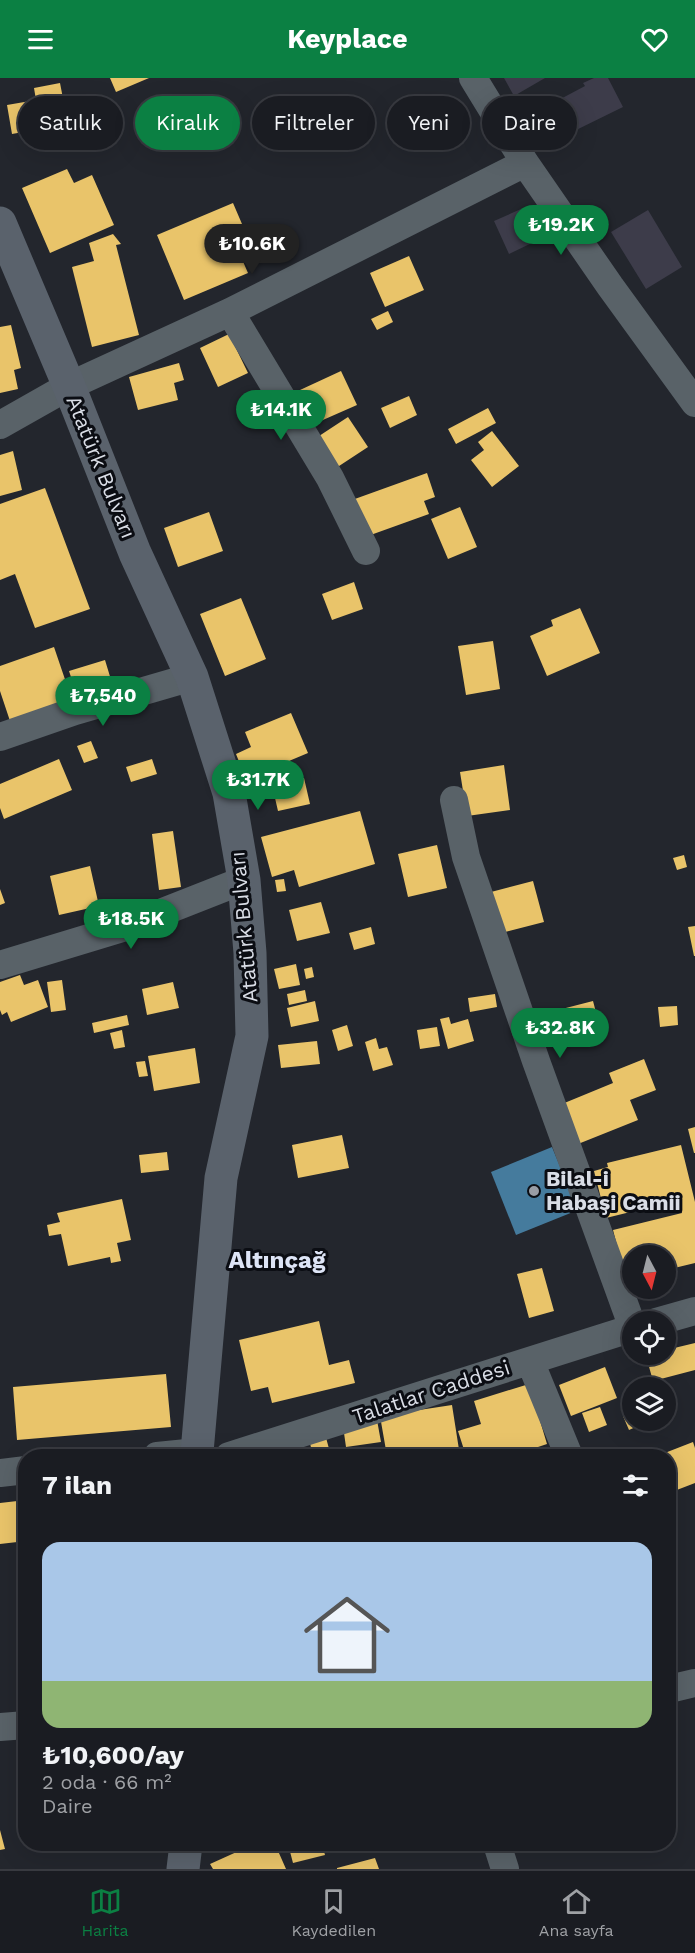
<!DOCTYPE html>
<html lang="tr">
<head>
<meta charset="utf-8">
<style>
	body { margin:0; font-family:"Work Sans",sans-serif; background:#23252a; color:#f1f3f6; height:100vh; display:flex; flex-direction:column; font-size:22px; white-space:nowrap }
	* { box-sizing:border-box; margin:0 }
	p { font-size:20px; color:#9fa1a5 }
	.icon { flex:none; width:33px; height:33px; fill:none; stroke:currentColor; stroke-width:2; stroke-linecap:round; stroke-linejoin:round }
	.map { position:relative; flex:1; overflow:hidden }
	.side { position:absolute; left:18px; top:1371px; width:658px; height:402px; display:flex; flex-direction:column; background:#1a1c22; border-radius:24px; box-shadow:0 6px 24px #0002,0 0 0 2px #383a40 }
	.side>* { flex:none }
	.top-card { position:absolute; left:18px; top:18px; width:660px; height:54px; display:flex; gap:12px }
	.needle { width:39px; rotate:173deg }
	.tools { position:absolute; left:622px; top:1167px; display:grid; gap:12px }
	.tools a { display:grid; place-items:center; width:54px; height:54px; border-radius:50%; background:#1a1c22; box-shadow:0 6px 24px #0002,0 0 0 2px #383a40; font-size:30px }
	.price { position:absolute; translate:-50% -51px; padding:0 14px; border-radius:21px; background:#0b8043; color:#fff; font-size:20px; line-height:39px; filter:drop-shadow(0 2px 3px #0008) }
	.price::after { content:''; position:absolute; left:50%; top:36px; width:18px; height:14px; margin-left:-9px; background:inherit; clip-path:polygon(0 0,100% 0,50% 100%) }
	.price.active { background:#222; color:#fff }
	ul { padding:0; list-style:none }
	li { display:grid; align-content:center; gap:12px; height:318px; padding:0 24px }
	li span { display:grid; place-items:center; height:186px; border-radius:18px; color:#555 }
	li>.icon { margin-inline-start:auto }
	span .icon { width:108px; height:108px; fill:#fffc; stroke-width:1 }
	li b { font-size:26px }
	h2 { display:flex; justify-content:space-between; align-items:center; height:72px; padding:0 24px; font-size:26px }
	.pill { padding:0 21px; border-radius:27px; background:#1a1c22; box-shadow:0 6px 24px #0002,0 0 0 2px #383a40; font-size:21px; line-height:54px }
	.pill.active { background:#0b8043; color:#fff }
	header { display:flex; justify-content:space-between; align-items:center; height:78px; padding:0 24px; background:#0b8043; color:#fff; font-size:27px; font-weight:700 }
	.menu { display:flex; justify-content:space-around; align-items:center; height:84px; border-top:2px solid #383a40; background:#1a1c22; font-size:16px; color:#9fa1a5 }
	.menu a { display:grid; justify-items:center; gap:3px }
	.menu .active { color:#0b8043 }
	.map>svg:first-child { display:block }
	.homes { fill:#e9c46a }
	.public { fill:#457b9d }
	.building { fill:#3d3c4a }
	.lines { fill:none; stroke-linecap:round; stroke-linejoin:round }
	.minor { stroke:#596268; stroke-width:28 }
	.major { stroke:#5a626c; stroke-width:33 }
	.poi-dot { fill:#999da5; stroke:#0b0d13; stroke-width:2 }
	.labels { text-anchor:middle; stroke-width:6; stroke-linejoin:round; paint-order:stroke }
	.street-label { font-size:21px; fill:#d9dde6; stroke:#0b0d13 }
	.poi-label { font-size:21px; font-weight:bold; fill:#d9dde6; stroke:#0b0d13; text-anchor:start }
	.quarter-label { font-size:24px; font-weight:bold; fill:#dde4f6; stroke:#0b0d13 }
</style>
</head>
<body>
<header><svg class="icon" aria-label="menu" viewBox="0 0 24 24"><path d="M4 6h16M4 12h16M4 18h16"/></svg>Keyplace<svg class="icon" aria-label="heart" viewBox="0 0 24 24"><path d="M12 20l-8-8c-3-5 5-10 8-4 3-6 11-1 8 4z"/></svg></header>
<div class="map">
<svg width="695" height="1791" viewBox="0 0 695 1791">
	<rect width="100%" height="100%" fill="#23262d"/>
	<path class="homes" d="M110,0H149L116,14Z
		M60,5L68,46L12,56L7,27L36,22L34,10Z
		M67,91L74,105L92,97L114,147L50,175L22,110Z
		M233,125L245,153L232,158L248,195L184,222L157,157Z
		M113,156L121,166L116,167L139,257L92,269L72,189L94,183L89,165Z
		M409,178L424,212L385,229L370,195Z
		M388,233L393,244L377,252L371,241Z
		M11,247L21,290L14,292L18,311L0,315V249Z
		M229,256L248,295L218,309L200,270Z
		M179,285L184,302L174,305L178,322L138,332L129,299Z
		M341,293L357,327L316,345L300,312Z
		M409,318L417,337L390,350L381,330Z
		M488,330L496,345L456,366L448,351Z
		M348,339L368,369L336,390L316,360Z
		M492,353L519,388L492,409L471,382L484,372L478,364Z
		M13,373L22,412L0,418V377Z
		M427,395L435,419L424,423L429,436L365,459L352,422Z
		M45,410L90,531L35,550L15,496L0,502V426Z
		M460,429L477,469L448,481L431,441Z
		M209,434L223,473L178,489L164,450Z
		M354,504L363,531L332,542L322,516Z
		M241,520L266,581L225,598L200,536Z
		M580,530L600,575L547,598L530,558L553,548L551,542Z
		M493,563L500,611L466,617L458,568Z
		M54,569L72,622L10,643L0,613V588Z
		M105,582L115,615L80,626L69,593Z
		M291,635L308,675L246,701L236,676L251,669L245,654Z
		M91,663L98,680L84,685L77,668Z
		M59,681L72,712L4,741L0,730V706Z
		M152,681L157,696L131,704L126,689Z
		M504,687L510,732L467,738L460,694Z
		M304,700L310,726L278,733L272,707Z
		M360,733L375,786L299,809L294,792L272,799L261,759Z
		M173,753L181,809L159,812L152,756Z
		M437,767L447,810L408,819L398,776Z
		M684,777L687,789L677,792L673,780Z
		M90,788L99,828L59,837L50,798Z
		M284,801L286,813L277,814L275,802Z
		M533,803L544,844L501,855L491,814Z
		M0,811L5,825L0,827Z
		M321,824L330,855L297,863L289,832Z
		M695,848V878H694L688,849Z
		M371,849L375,866L354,872L349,855Z
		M296,886L300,907L279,911L274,891Z
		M312,889L314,899L306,901L304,891Z
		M20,897L24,907L38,902L48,929L11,944L7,934L2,937L0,932V904Z
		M62,902L66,932L51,934L47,904Z
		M173,904L179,930L147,937L142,911Z
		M305,912L307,923L289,927L287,916Z
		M495,916L497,929L470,934L468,920Z
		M315,923L319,943L291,949L287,930Z
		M593,923L602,957L573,964L570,953L563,955L558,932Z
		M677,928L678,947L660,949L658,929Z
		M127,937L129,947L94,955L92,945Z
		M449,939L451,946L468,941L474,963L448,971L440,941Z
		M347,947L353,968L338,973L332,952Z
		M437,949L440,968L420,971L417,952Z
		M122,952L125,969L114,971L110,955Z
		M376,960L379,971L387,969L393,987L373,993L365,964Z
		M317,963L320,986L281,990L278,967Z
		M195,970L200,1005L154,1013L148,978Z
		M644,981L656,1012L630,1022L638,1042L578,1066L562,1026L613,1005L609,995Z
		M145,983L148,998L139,999L136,984Z
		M695,1049V1075H694L688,1051Z
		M342,1057L349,1090L298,1100L292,1067Z
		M681,1067L695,1124V1185L666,1192V1178H633V1201L626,1202L613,1152L682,1135L679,1122L606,1140L594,1093L608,1089L607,1085Z
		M167,1074L169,1092L141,1095L139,1077Z
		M122,1121L131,1162L117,1165L121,1183L111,1185L110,1179L68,1188L61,1156L49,1158L47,1147L60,1144L57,1135Z
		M542,1190L554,1233L529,1240L517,1196Z
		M319,1243L329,1287L349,1282L355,1305L272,1325L268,1309L251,1313L239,1262Z
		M695,1265V1292L653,1303L646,1278L666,1276V1272Z
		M605,1289L617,1320L571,1338L559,1307Z
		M166,1296L171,1349L17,1362L13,1309Z
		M529,1306L547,1366L517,1376L518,1378H466L458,1353L481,1346L474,1323Z
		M452,1327L460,1378H387L380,1338Z
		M600,1329L607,1347L589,1354L582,1335Z
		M633,1334V1342H651L629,1352L623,1338Z
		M377,1342L381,1364L346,1369L344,1355Z
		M325,1356L331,1378H313L309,1361Z
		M693,1364L695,1370V1405L669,1415V1378H657Z
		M294,1366L297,1378H255Z
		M26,1422V1463L0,1466V1425Z
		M669,1432L677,1463L669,1464Z
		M675,1492L678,1505L669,1507V1493Z
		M0,1752L5,1771L0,1772Z
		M238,1766H275L286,1791H213L210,1786L241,1772Z
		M288,1766H322L325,1777L293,1785Z
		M375,1780L379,1791H337V1790Z"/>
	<path class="public" d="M552,1069L578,1132L516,1157L491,1094Z"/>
	<path class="building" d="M504,0H545L514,18Z
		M594,0H608L623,29L568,56L553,25L585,8L583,5Z
		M521,131L536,163L509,176L494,143Z
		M648,132L682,189L646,211L611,154Z"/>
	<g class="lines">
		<path class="minor" d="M473,0L525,85L610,208L695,325
			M230,234L330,400L366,473
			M0,347L69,308L230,234L525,85
			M0,659L75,633L192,599
			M454,722L466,779L536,983L633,1250
			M0,887L122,850L244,802
			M656,1244L695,1233
			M530,1283L569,1378
			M157,1378L197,1374
			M229,1378L633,1250
			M0,1395L26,1392
			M669,1611L695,1605
			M0,1649L26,1647
			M497,1766L505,1791"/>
		<path class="major" d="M0,145L69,308L135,475L192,599L229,715L244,802L250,875L252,958L221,1100L197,1374L198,1378
			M183,1791L186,1766"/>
	</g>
	<circle class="poi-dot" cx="534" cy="1113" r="6"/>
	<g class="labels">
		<g class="street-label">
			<text transform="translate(101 389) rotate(68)" y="7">Atatürk Bulvarı</text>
			<text transform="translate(244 849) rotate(-95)" y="7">Atatürk Bulvarı</text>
			<text transform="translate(431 1314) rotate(-18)" y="7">Talatlar Caddesi</text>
		</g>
		<g class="poi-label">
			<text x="546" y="1108">Bilal-i<tspan x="546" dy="24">Habaşi Camii</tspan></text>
		</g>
		<g class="quarter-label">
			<text x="277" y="1190">Altınçağ</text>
		</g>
	</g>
</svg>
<div class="tools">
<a><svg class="needle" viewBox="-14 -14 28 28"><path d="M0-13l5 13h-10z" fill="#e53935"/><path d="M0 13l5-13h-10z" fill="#9fa1a5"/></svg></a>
<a><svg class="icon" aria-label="locate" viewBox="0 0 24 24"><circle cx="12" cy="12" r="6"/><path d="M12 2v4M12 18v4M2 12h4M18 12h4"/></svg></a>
<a><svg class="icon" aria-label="layers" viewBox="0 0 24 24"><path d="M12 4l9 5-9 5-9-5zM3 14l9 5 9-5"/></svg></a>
</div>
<b class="price" style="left:561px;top:178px">₺19.2K</b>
<b class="price active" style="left:252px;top:197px">₺10.6K</b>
<b class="price" style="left:281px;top:363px">₺14.1K</b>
<b class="price" style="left:103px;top:649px">₺7,540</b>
<b class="price" style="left:258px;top:733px">₺31.7K</b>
<b class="price" style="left:131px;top:872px">₺18.5K</b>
<b class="price" style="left:560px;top:981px">₺32.8K</b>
<div class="top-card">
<a class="pill">Satılık</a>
<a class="pill active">Kiralık</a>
<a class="pill">Filtreler</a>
<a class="pill">Yeni</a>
<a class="pill">Daire</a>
</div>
<section class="side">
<h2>7 ilan<svg class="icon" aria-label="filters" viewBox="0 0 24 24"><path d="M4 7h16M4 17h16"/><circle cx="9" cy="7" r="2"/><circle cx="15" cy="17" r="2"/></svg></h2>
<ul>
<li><span style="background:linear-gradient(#a9c7e8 75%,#8fb573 0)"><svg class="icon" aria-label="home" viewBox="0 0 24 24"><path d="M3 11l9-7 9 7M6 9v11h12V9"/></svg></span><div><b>₺10,600/ay</b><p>2 oda · 66 m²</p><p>Daire</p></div></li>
</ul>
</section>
</div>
<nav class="menu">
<a class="active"><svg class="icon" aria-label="map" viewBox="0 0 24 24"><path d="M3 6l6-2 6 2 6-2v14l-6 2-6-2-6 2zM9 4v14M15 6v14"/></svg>Harita</a>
<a><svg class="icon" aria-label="saved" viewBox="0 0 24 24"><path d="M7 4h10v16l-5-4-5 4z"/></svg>Kaydedilen</a>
<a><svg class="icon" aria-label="home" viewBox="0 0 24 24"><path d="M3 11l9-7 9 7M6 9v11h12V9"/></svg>Ana sayfa</a>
</nav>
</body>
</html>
